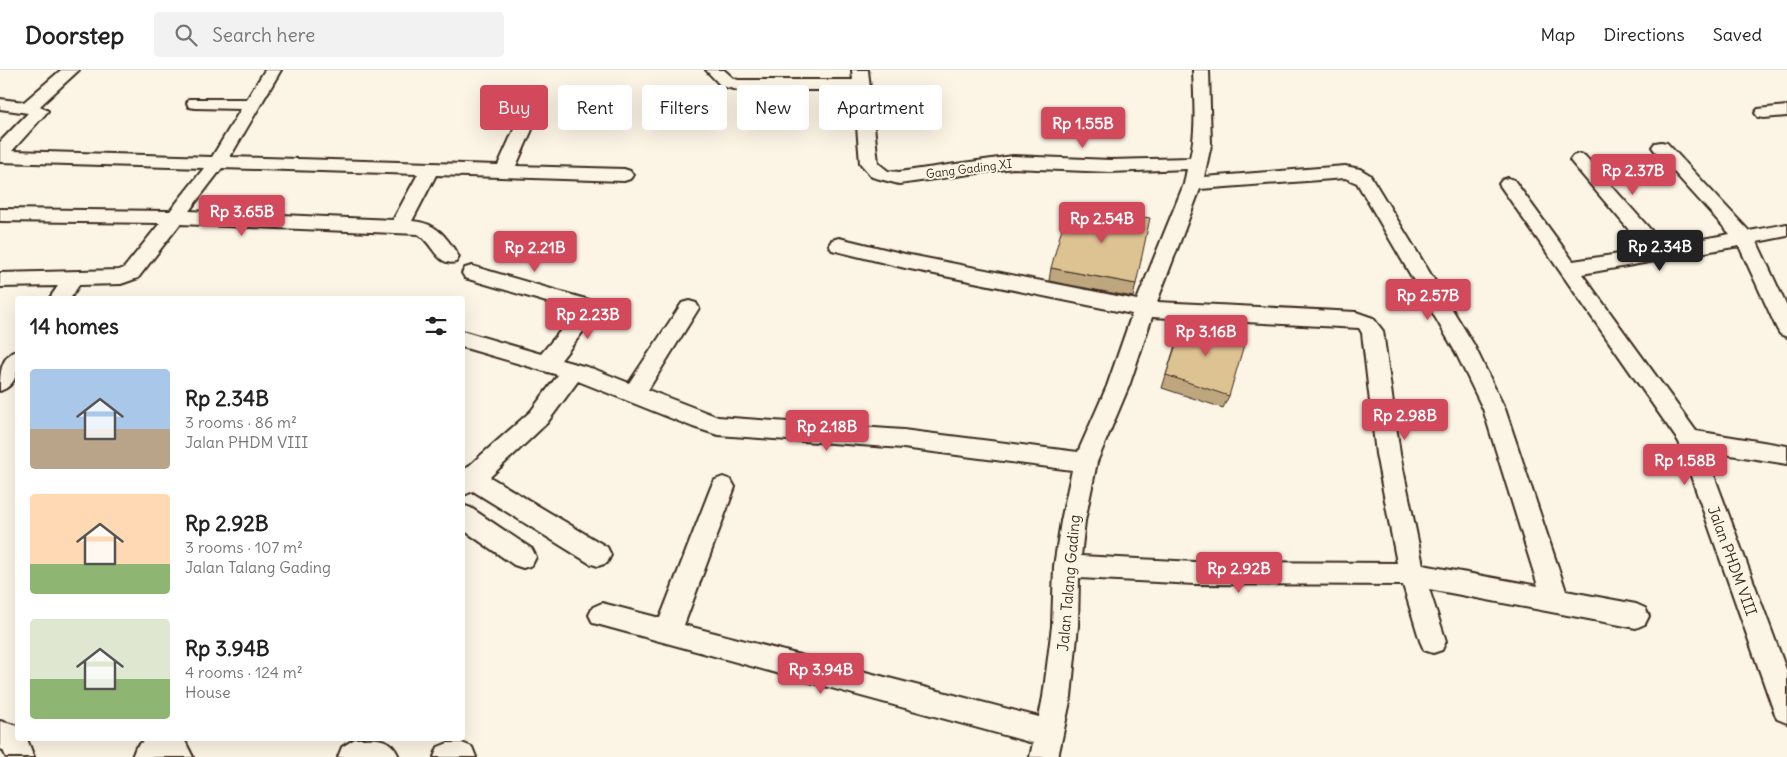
<!DOCTYPE html>
<html lang="en">
<head>
<meta charset="utf-8">
<style>
	body { margin:0; font-family:Delius,sans-serif; background:#f2f2f2; color:#222; height:100vh; display:flex; flex-direction:column; font-size:19px; white-space:nowrap }
	* { box-sizing:border-box; margin:0 }
	p { font-size:16px; color:#767676 }
	.icon { flex:none; width:28px; height:28px; fill:none; stroke:currentColor; stroke-width:2; stroke-linecap:round; stroke-linejoin:round }
	.map { position:relative; flex:1; overflow:hidden }
	.sheet { position:absolute; left:15px; top:226px; width:450px; height:445px; display:flex; flex-direction:column; background:#fff; border-radius:5px; box-shadow:0 5px 20px #0002 }
	.sheet>* { flex:none }
	.top-card { position:absolute; left:480px; top:15px; width:475px; height:45px; display:flex; gap:10px }
	.price { position:absolute; translate:-50% -42px; padding:0 11px; border-radius:5px; background:#d1495b; color:#fff; font-size:16px; line-height:32px; filter:drop-shadow(0 1px 2px #0008) }
	.price::after { content:''; position:absolute; left:50%; top:30px; width:15px; height:11px; margin-left:-8px; background:inherit; clip-path:polygon(0 0,100% 0,50% 100%) }
	.price.active { background:#222; color:#fff }
	ul { padding:0; list-style:none }
	li { display:flex; align-items:center; gap:15px; height:125px; padding:0 15px }
	li span { display:grid; place-items:center; flex:none; width:140px; height:100px; border-radius:5px; color:#555 }
	li>.icon { margin-inline-start:auto }
	span .icon { width:60px; height:60px; fill:#fffc; stroke-width:1 }
	li b { font-size:21px }
	h2 { display:flex; justify-content:space-between; align-items:center; height:60px; padding:0 15px; font-size:21px }
	.chip { padding:0 18px; border-radius:5px; background:#fff; box-shadow:0 5px 20px #0002; font-size:18px; line-height:45px }
	.chip.active { background:#d1495b; color:#fff }
	header { display:flex; align-items:center; gap:30px; box-sizing:border-box; height:70px; padding:0 25px; background:#fff; border-bottom:1px solid #e0e0e0 }
	header strong { font-size:24px }
	nav { display:flex; gap:28px; margin-inline-start:auto; font-size:18px }
	.search { width:350px; height:45px; background:#f2f2f2; display:flex; align-items:center; gap:12px; box-sizing:border-box; padding:0 18px; border-radius:5px; color:#767676; font-size:19px }
	.map>svg:first-child { display:block }
	.lines { fill:none; stroke-linecap:round; stroke-linejoin:round }
	.minor-casing { stroke:#3b2a1e; stroke-width:4 }
	.minor { fill:#fcf5e5; fill-rule:evenodd }
	.wall { fill:#bea77e; stroke:#3b2a1e }
	.building { fill:#ddc292; stroke:#3b2a1e }
	.labels { text-anchor:middle; stroke-width:4; stroke-linejoin:round; paint-order:stroke }
	.far-street-label { font-size:12px; fill:#3b2a1e; stroke:#fcf5e5 }
	.street-label { font-size:15px; fill:#3b2a1e; stroke:#fcf5e5 }
</style>
</head>
<body>
<header>
<strong>Doorstep</strong>
<div class="search"><svg class="icon" aria-label="search" viewBox="0 0 24 24"><circle cx="10" cy="10" r="6"/><path d="M15 15l6 6"/></svg>Search here</div>
<nav><a>Map</a><a>Directions</a><a>Saved</a></nav>
</header>
<div class="map">
<svg width="1787" height="687" viewBox="0 0 1787 687">
	<rect width="100%" height="100%" fill="#fcf5e5"/>
	<filter id="ink" filterUnits="userSpaceOnUse"><feTurbulence type="fractalNoise" baseFrequency=".02" numOctaves="2"/><feDisplacementMap in="SourceGraphic" scale="10" xChannelSelector="R" yChannelSelector="G"/><feConvolveMatrix kernelMatrix="1 2 1 2 8 2 1 2 1" color-interpolation-filters="sRGB"/></filter>
	<g filter="url(#ink)">
		<g class="lines">
			<g class="minor-casing">
				<path id="minor" d="M61,0H79L40,36L48,41L12,81L212,87L241,39L195,38L189,37L187,33L189,29H247L265,0H281L230,87L498,95L516,55L519,51L525,50L531,51L534,55L516,96L624,99L630,101L633,105L630,109L624,111L436,105L412,151C437,153 446,166 459,187L456,192C437,197 433,173 418,164L180,154L138,208L121,214L79,215L70,229H49L58,216L0,217V203L119,200L124,198L160,153L0,151V139L170,141L204,98L0,92V72L28,43L0,39V29L24,32ZM222,98L418,104L393,150L189,141Z
					M706,0H724L733,8L738,10H853L852,0H868L878,93L888,101L899,102L1013,86L1110,90L1190,88C1197,59 1194,29 1193,0H1209L1211,75L1204,107L1345,96L1360,99L1370,105L1474,275L1505,339L1566,521L1636,534L1645,538L1649,546L1645,554L1636,558L1429,519L1446,571L1442,580L1433,583L1424,580L1420,571L1403,515L1195,514L1079,508L1078,556L1071,627L1058,687H1030L1033,673L593,553L589,545L593,537L602,533L660,548L711,417L715,410L723,407L731,410L735,417L684,555L1039,647L1043,627L1052,556L1054,496L1061,451L1072,400L903,378L718,365L693,357L578,311L547,353L490,407L607,477L611,485L607,493L598,496L589,493L473,421L462,426V402L531,341L558,305L462,277V261L541,284L577,241L465,208L462,203L465,198L472,196L596,232L599,237L595,246L561,290L594,299L629,313L682,233L689,231L696,233L699,238L648,320L718,347L903,360L1078,382L1107,316L1132,244L905,198L832,180L829,175L832,170L839,168L905,184L1137,230L1184,114L1187,99L1110,102L1013,98L899,114L872,107L860,93L854,20H738L721,16ZM1345,108L1357,113L1456,283L1483,339L1538,516L1423,495L1400,384L1383,261L1373,248L1356,242L1157,232L1200,119ZM1152,247L1359,258L1362,263L1376,384L1397,493L1195,492L1081,486L1085,451L1097,392L1129,316Z
					M1787,36V46L1764,48L1758,47L1755,43L1758,39Z
					M1661,72L1667,73L1749,161L1787,154V166L1757,172L1787,237V267L1780,264L1777,259L1739,176L1582,204L1696,361L1787,376V394L1705,381L1787,602V653L1777,649L1773,639L1679,372L1499,114L1502,110L1508,108L1514,110L1573,191L1646,180L1573,94L1570,90L1573,86L1579,84L1585,86L1665,176L1730,164L1655,81L1652,77L1655,73Z
					M18,280C18,297 19,315 0,321C0,304 0,286 18,280Z
					M462,435L471,438L532,479L536,487L532,495L523,498L514,495L462,459Z
					M0,651L18,656V669H27L34,687H6L3,680L0,679Z
					M146,669H184L193,687H132L136,677Z
					M355,669C375,669 390,665 399,687H338L342,677Z
					M448,673H462L472,677L476,687H434L438,677Z"/>
			</g>
			<use href="#minor" class="minor"/>
		</g>
		<path class="wall" d="M1051,198L1136,214L1133,227L1049,211Z
			M1179,262L1229,326L1223,338L1162,318Z"/>
		<path class="building" d="M1068,136L1150,148L1136,214L1051,198Z
			M1184,250L1246,268L1229,326L1166,305Z"/>
	</g>
	<g class="labels">
		<g class="far-street-label">
			<text transform="translate(969 99) rotate(-7)" y="4">Gang Gading XI</text>
		</g>
		<g class="street-label">
			<text transform="translate(1732 491) rotate(70)" y="5">Jalan PHDM VIII</text>
			<text transform="translate(1069 513) rotate(-85)" y="5">Jalan Talang Gading</text>
		</g>
	</g>
</svg>
<b class="price" style="left:1083px;top:79px">Rp 1.55B</b>
<b class="price" style="left:1633px;top:126px">Rp 2.37B</b>
<b class="price" style="left:242px;top:167px">Rp 3.65B</b>
<b class="price" style="left:1102px;top:174px">Rp 2.54B</b>
<b class="price active" style="left:1660px;top:202px">Rp 2.34B</b>
<b class="price" style="left:535px;top:203px">Rp 2.21B</b>
<b class="price" style="left:1428px;top:251px">Rp 2.57B</b>
<b class="price" style="left:588px;top:270px">Rp 2.23B</b>
<b class="price" style="left:1206px;top:287px">Rp 3.16B</b>
<b class="price" style="left:1405px;top:371px">Rp 2.98B</b>
<b class="price" style="left:827px;top:382px">Rp 2.18B</b>
<b class="price" style="left:1685px;top:416px">Rp 1.58B</b>
<b class="price" style="left:1239px;top:524px">Rp 2.92B</b>
<b class="price" style="left:821px;top:625px">Rp 3.94B</b>
<div class="top-card">
<a class="chip active">Buy</a>
<a class="chip">Rent</a>
<a class="chip">Filters</a>
<a class="chip">New</a>
<a class="chip">Apartment</a>
</div>
<section class="sheet">
<h2>14 homes<svg class="icon" aria-label="filters" viewBox="0 0 24 24"><path d="M4 7h16M4 17h16"/><circle cx="9" cy="7" r="2"/><circle cx="15" cy="17" r="2"/></svg></h2>
<ul>
<li><span style="background:linear-gradient(#a9c7e8 60%,#b9a48a 0)"><svg class="icon" aria-label="home" viewBox="0 0 24 24"><path d="M3 11l9-7 9 7M6 9v11h12V9"/></svg></span><div><b>Rp 2.34B</b><p>3 rooms · 86 m²</p><p>Jalan PHDM VIII</p></div></li>
<li><span style="background:linear-gradient(#ffd9b3 70%,#8fb573 0)"><svg class="icon" aria-label="home" viewBox="0 0 24 24"><path d="M3 11l9-7 9 7M6 9v11h12V9"/></svg></span><div><b>Rp 2.92B</b><p>3 rooms · 107 m²</p><p>Jalan Talang Gading</p></div></li>
<li><span style="background:linear-gradient(#dfe7d0 60%,#8fb573 0)"><svg class="icon" aria-label="home" viewBox="0 0 24 24"><path d="M3 11l9-7 9 7M6 9v11h12V9"/></svg></span><div><b>Rp 3.94B</b><p>4 rooms · 124 m²</p><p>House</p></div></li>
</ul>
</section>
</div>
</body>
</html>
